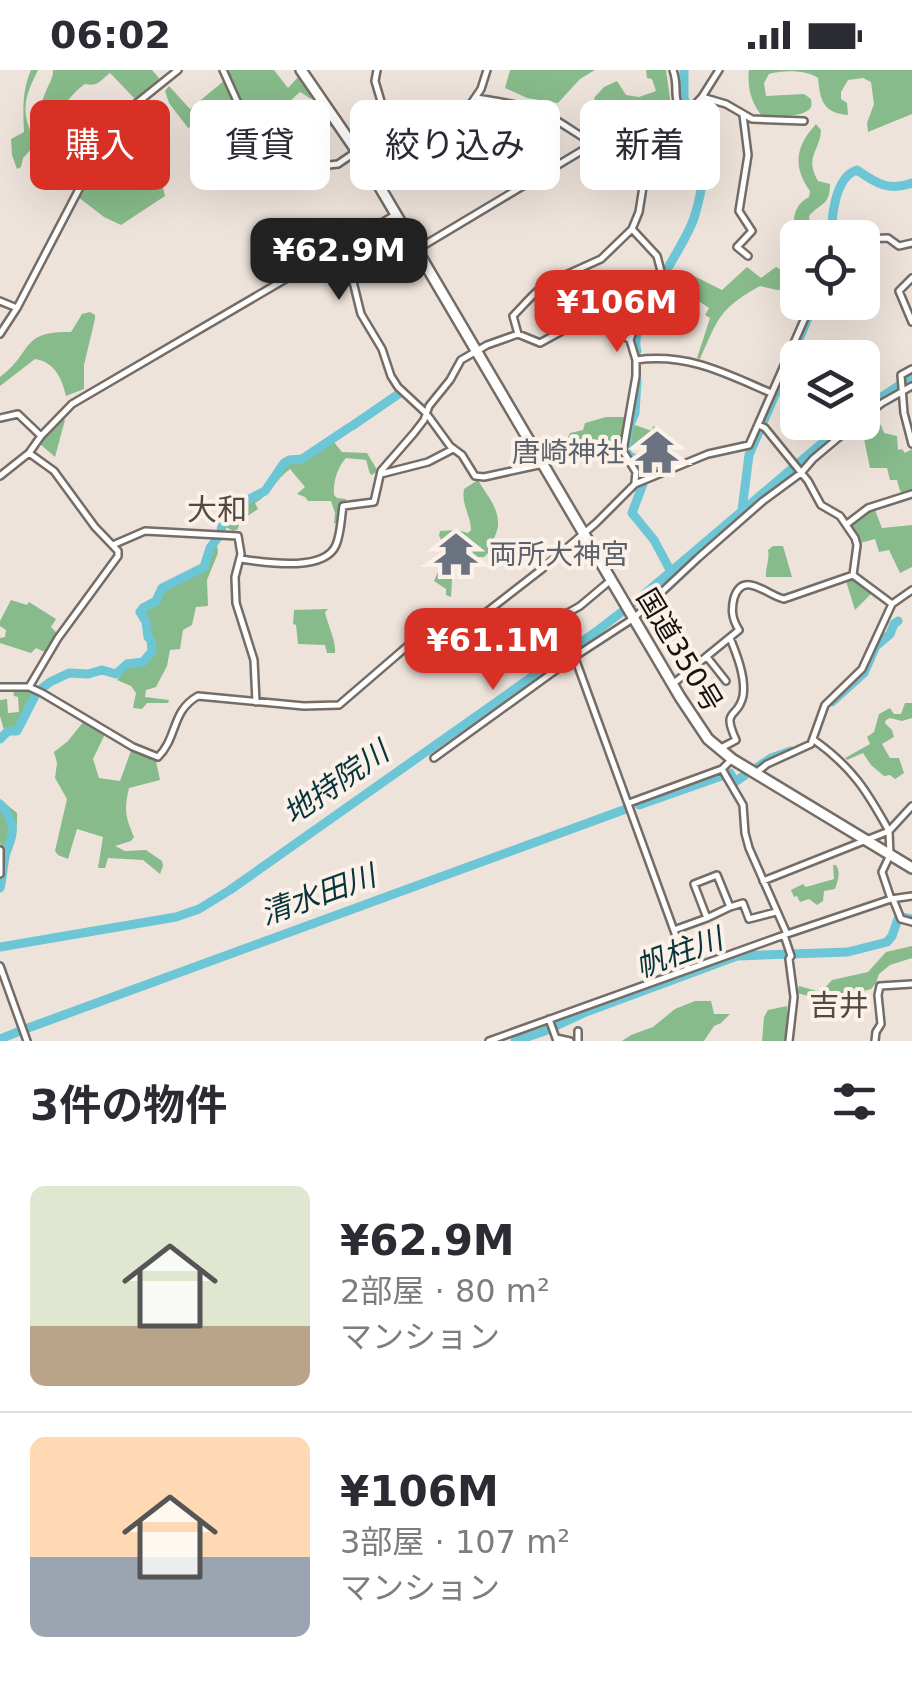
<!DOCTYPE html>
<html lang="ja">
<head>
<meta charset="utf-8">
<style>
	body { margin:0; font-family:"DejaVu Sans","Noto Sans JP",sans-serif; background:#f2f2f3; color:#2b2b33; height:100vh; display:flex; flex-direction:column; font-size:38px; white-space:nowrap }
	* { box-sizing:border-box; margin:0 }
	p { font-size:32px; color:#7c7c81 }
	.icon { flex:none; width:55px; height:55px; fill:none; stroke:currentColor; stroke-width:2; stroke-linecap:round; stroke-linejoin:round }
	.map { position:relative; height:971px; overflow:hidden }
	.sheet { display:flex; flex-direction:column; background:#fff; flex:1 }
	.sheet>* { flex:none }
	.guide { position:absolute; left:30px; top:30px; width:852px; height:90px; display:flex; gap:20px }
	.controls { position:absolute; left:780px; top:150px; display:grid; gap:20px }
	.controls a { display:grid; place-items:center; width:100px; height:100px; border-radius:15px; background:#fff; box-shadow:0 10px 40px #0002; font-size:50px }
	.price { position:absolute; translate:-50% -85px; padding:0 22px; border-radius:20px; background:#d93025; color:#fff; font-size:32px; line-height:65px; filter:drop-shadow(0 2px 5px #0008) }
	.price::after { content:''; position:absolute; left:50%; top:60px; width:30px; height:22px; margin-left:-15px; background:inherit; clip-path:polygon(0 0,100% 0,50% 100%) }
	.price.on { background:#222; color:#fff }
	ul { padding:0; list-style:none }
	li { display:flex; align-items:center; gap:30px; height:250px; padding:0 30px }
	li+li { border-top:2px solid #e1e1e2 }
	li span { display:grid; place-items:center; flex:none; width:280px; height:200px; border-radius:15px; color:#555 }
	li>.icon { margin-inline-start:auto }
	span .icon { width:120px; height:120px; fill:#fffc; stroke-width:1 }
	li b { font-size:42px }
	h2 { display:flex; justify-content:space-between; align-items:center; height:120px; padding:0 30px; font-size:42px }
	.pill { padding:0 35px; border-radius:15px; background:#fff; box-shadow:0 10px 40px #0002; font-size:35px; line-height:90px }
	.pill.on { background:#d93025; color:#fff }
	.status { display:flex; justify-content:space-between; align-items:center; height:70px; padding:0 50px; background:#fff; direction:ltr }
	.status svg { height:28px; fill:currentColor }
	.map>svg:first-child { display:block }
	.forest { fill:#87bb8b }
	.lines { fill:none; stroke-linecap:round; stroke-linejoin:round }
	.river { stroke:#6cc6d5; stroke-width:9 }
	.minor-casing { stroke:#756c65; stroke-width:10 }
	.highway-casing { stroke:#756c65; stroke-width:14 }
	.minor { stroke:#fff; stroke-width:5 }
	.highway { stroke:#fff; stroke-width:9 }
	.labels { text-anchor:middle; stroke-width:8; stroke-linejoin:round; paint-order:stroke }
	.worship-label { font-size:28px; fill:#5b616d; stroke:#fbf1e8; text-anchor:end }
	.street-label { font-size:28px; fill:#14110e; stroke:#fbf1e8 }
	.neighbourhood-label { font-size:30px; fill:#524a42; stroke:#fbf1e8 }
	.water-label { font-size:30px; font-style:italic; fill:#08353b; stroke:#fbf1e8 }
</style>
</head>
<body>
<div class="status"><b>06:02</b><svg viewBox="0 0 49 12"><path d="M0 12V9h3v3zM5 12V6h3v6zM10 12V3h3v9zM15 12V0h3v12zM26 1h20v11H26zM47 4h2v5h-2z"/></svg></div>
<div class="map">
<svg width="912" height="971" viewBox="0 0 912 971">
	<rect width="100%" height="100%" fill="#eee3db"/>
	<path class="forest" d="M31,0H38C30,17 22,31 27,51C29,60 34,66 34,76L23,88L21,97L17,99L12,85L11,69L24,62C23,40 22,21 31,0Z
		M53,0H152L159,8L157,13L135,29L110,3C100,11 98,17 85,14C70,24 63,41 49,47L41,40C42,22 54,11 53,0Z
		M226,0H274L288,18L299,6L314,26L311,29L300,22L290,31L291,36C275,36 269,46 258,55L238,29Z
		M510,0H595L580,9L558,33L527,28L505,18Z
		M646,0H666L672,43L676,48L670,56H664L651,63L645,58L635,60L629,56L621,63L596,34L594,28L604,17L617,11L626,25L639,27L656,21L652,9L647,8Z
		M749,0H912V44L868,62L867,53L874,34L871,12L863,8L848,10L841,22V29L847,33L848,45C823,43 820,30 818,8C806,0 784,0 769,4L764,13L766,26L804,24L811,29C811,31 812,34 811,37C805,48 773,47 762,46C751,33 747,16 749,0Z
		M225,10L234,29L230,33L227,31L213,42L211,53L204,57L195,54L188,58L169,33L165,21L169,16L190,39Z
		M137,37L139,41L114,83L115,88L126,96L150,80L154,81L165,126L121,155L104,147L78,127L106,75Z
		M321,37L333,56L316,61L288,83L279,81L276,77L294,59L298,46L308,38L313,42Z
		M247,50L257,62L241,83L234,88L227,77V69L236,64Z
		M816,54L821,60C820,82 804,86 818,111L830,114C830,136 821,132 809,146L811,161L816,167L797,168C791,152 793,135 809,127L810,121C792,96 796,76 816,54Z
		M797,176V218L777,220L760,216C719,239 719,247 700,289L697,288L710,248L705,245L709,238L668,210L672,203L681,211L688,203L722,220L747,197L761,208L776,197L784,201L794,193L791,187Z
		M90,242L95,245V249L84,295V319L66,326C62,309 55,292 35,289L0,316V307C34,282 19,261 71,262L82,244Z
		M606,347H624L626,350L622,376L619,378L568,375L567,369L570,363L583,360L585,353Z
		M62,348L65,350L55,387L40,374Z
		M876,353L881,355L884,363L897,366L898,380L902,379L905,383L912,379V421L905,424L900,421L897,410H890L887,398H870L864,369L868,366L866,361Z
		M635,355L652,361L653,356C662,360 674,381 677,391L674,396L640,410L635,389L630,383L638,384L644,389L665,387V378L659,377L657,373C647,372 640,379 629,377L631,357Z
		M333,371L342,382L367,383L376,398V402L372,405L370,404L366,390L346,388C337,398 333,412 334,425L337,428L346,429L339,455L334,453L335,443L331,431H308L305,427L297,424L305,417L290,399C275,410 270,425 255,433L258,439L239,452L238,459L233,461L224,456C230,434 252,436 267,421C274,414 280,402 286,394L304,390Z
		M478,410C487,426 499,437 498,456C497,465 491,471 490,481L484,487H475L468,474L454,473L450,475L447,492L452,510L451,527L446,525V519L434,511L440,497L435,494L441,482L439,477L441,469L439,466L440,461L457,460L468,463L471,460C471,446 461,434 464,419Z
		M870,439L875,440L882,458L912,455V497L900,503L889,480L879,482L875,469L860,473L850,455Z
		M213,475H217L218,483L207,510L208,536L196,537L192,555L183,560L180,579L170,580L167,596L156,617L146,620L145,627L169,630L168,633H147L142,639L133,638L136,623L131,616L117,610L128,596C165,591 151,577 148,551L143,547L144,540L158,532L162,521L181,510L203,501L208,496Z
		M773,476H783L792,507H766C765,498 770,490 768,480Z
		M853,508L874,521L855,540L846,511Z
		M11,530L27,535L29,532L56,549L51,557L57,563L45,582L36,578L31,583L0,573V568L5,567L6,560L0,556V551Z
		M328,539L325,542C328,556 336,570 335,583H327L325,575L298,574L296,555L293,554L294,540Z
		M18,618L35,622L18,657L4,660L0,646V630L7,629L8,643L19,642L18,627L14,626L13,619Z
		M905,633H912V648L902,651L890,648L886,650L885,653L892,660L894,667L882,674L890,688H899L904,703L895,709L890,705L884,706L871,695L863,683L847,690L845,688L870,674L867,667L874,662L879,644L890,638L894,644H901Z
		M84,651L106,662L93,689L99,708L120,711L131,681L156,691L160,710L129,718C124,740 125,746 134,767L131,771L115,776L125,781L146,780L162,791L163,796L160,804L143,790L108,788L105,798H98L103,767L77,759L68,789L58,785L55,781L67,729L55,708L57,693L54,682L68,671Z
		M0,729L17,743C18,760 14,772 7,788L3,787L0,772Z
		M833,795H836C841,803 838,810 835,819L824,821L823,831L817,835L809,829L800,832L797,826L794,827L791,820L803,814L806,817L834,809Z
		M912,876V888L890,895L879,904L876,913L871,919L857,923H836L829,926L812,927L797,923L799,916L817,921L823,920L832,910L868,902L886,882Z
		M695,931H711L714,944H730L721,953L714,956L704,971H622L631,965L653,957L675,939Z
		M787,936V971H762L764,947L768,940Z"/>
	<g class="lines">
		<path class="river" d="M684,0V29L690,38
			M832,168C831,147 835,107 857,100C876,113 889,122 912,113
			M637,281C627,250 683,182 694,148C702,124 708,83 712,57L711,53L693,40
			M637,311L635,343L629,357L626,379L627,383L641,398L643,414L632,443L654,470L670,500
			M862,340L912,307
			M352,356L400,323
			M742,440L749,385L815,232
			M221,461L223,450L234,437L265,421L284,393L289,390L302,389L350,357
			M41,619L50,612L69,603L88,604L102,600L116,604L127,594L143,592L152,581L151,570L148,567L146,552L140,542L143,538L156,531L162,518L204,497L210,478L219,466
			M832,632L864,603L876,576L890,564L894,554L898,551
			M0,669L8,661H17L36,624
			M755,699L771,688L791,681
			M0,734C17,754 14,761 6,783C3,794 3,807 0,818
			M639,735L730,703L735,712L745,705
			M0,877L176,847L199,839L230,820L597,561L641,527L847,352
			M28,958L626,739
			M0,969L20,961
			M515,971L545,961L586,942L737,886L848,882L887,872L892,866L898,849L902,847L912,849"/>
		<g class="minor-casing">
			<path id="minor" d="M223,0L237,31L273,80L280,85L296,84L311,97
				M377,0L375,11L388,55
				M673,0C680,20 670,26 685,46
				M702,27L726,34L752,49L804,51
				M477,28C499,32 527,35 547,45C579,62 609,91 647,92
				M743,45L748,85L739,141L752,161L737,177L748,186
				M355,77L385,60L397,49L429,48L470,35L481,19L487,0
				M296,112L311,97L338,94L357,81
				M632,159L657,186L662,205L642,237L630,270L636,290V306L623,381L636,402L635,412
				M862,169L888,168L899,176L912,173
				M344,175L361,244L382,279L391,306L398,317L426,343L450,376L462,385L475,406L484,407L543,394
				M416,180L593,74
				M912,208L899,221L912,252
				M0,231L17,238
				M0,264L17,238L100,79L132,37L178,0
				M518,264L513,246C526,233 541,213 559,208L601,189L632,159L639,142L647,92L669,63L702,27L719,0
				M636,290C688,283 725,303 771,323
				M912,299L901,305L904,343L912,374
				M0,348L18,344L41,366
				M862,348L882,333L912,316
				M759,355L765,358L808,411L821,435L840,446L855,468L857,475L853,505
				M537,380L623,381
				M381,404L428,392L453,379
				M0,406L29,383L41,366L72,334L395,145
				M847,454L868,438L912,424
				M115,474L145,461L238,466L241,484L235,507L236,533L254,590L256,632
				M240,489C263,492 324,503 336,475C341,463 341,449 343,436L374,432L381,401L414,363L424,350L429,336L450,310L461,290L487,275L518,264L540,273L591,245L630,270
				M853,505L892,534
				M536,578L552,552L580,536L611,510
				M707,587L726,611
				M575,588L688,899
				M674,613L739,560C732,549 731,540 734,528C743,499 768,526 784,529L853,505
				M0,617H29L42,623L133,677L158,687C178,667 171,641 198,626L304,636L339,635L418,567L431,562L466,558L542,499L596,453L635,414L708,384L749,375L812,232
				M29,617L58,568L118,486V481L95,457L54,401L29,383
				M721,678L736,670C721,637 738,650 743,626C746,608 737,585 730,568
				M434,688L574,587L634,548L698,488L763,431L801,403L813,389L857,352
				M722,699L743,735L745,763L749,778L787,864
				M757,702L767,694L811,674L825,635L862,599L892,534L912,520
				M629,733L722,699L732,689
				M0,780V804
				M763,811L889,761C867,721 852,697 814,670
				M891,829L882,802L890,785L889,761L912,736
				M893,829L901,849L912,852
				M730,837L743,833L749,849L776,842
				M674,860L707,848L694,814L717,805L730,837L707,848
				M784,865L791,886L789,889L794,927L789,971
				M0,896L27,971
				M549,949L557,971
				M556,968L570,971
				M489,971L787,864L891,829L912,826
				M578,971V961
				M875,971L876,962L881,954L878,925L880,916L912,914"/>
		</g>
		<g class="highway-casing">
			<path id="highway" d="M301,0L371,102L680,627L708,669L732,689L912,798"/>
		</g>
		<use href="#minor" class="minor"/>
		<use href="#highway" class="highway"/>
	</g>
	<defs>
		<g id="temple-bare" transform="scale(3.45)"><path d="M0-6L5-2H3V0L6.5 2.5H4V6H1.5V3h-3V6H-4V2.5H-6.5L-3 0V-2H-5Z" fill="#6b7280" stroke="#fbf1e8" stroke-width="2.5" paint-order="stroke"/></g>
	</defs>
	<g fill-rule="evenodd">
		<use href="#temple-bare" x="657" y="382"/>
		<use href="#temple-bare" x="456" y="484"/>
	</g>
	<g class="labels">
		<g class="worship-label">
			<text x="624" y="392">唐崎神社</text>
			<text x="489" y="494" text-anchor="start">両所大神宮</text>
		</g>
		<g class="street-label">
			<text transform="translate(680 580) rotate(59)" y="10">国道350号</text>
		</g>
		<g class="neighbourhood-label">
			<text x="217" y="450">大和</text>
			<text x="839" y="946">吉井</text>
		</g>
		<g class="water-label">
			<text transform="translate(336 713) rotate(-35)" y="10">地持院川</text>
			<text transform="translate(318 825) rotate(-20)" y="10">清水田川</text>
			<text transform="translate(679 883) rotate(-20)" y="10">帆柱川</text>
		</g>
	</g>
</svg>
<div class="controls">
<a><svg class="icon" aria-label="locate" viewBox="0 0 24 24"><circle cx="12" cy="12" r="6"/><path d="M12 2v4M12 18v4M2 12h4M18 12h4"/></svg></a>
<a><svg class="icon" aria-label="layers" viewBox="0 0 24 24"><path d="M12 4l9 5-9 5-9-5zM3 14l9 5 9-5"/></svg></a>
</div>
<b class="price on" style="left:339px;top:233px">¥62.9M</b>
<b class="price" style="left:617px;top:285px">¥106M</b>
<b class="price" style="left:493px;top:623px">¥61.1M</b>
<div class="guide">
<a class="pill on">購入</a>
<a class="pill">賃貸</a>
<a class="pill">絞り込み</a>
<a class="pill">新着</a>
</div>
</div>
<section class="sheet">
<h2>3件の物件<svg class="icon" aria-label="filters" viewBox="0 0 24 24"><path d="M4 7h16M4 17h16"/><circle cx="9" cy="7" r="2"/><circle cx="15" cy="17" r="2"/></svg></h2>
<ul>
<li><span style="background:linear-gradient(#dfe7d0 70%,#b9a48a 0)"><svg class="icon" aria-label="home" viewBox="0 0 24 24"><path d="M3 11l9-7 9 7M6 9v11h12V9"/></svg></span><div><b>¥62.9M</b><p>2部屋 · 80 m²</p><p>マンション</p></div></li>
<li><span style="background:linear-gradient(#ffd9b3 60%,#9aa5b1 0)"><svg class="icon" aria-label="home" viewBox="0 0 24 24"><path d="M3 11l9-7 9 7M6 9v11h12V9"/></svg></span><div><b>¥106M</b><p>3部屋 · 107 m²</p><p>マンション</p></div></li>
</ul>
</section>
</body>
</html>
